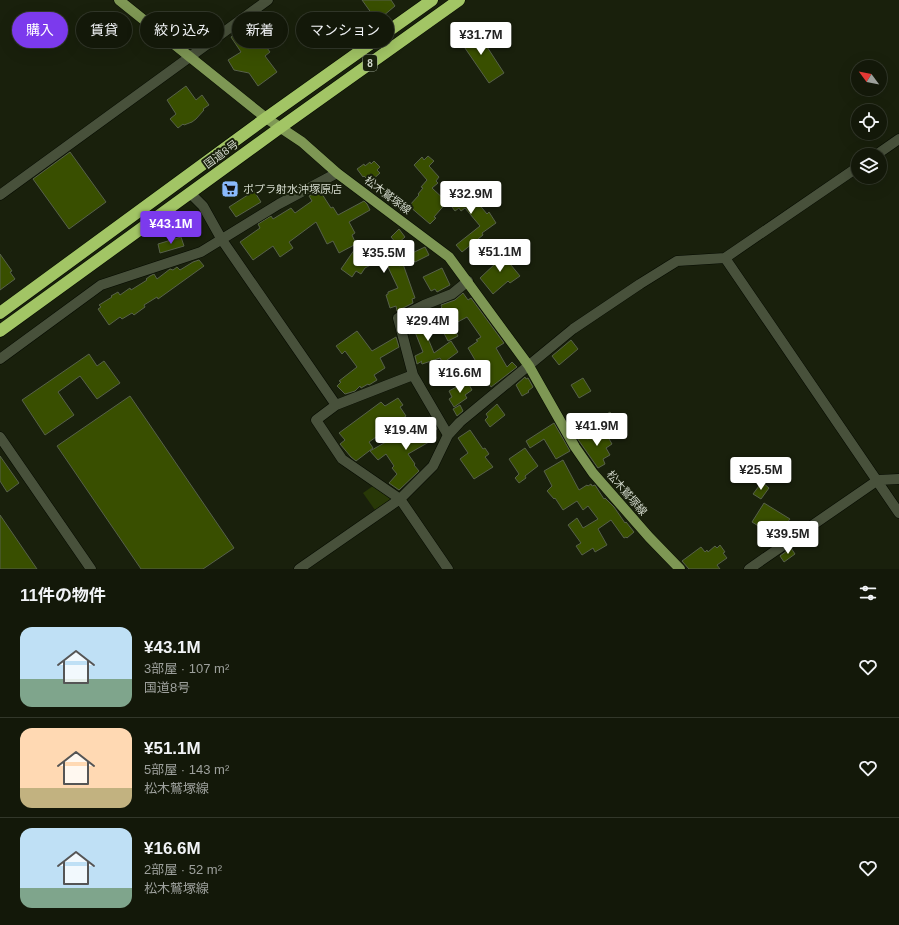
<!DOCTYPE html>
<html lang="ja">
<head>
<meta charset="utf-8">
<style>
	body { margin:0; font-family:Helvetica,"Noto Sans JP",sans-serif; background:#1c2112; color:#f1f3f6; height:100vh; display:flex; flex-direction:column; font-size:15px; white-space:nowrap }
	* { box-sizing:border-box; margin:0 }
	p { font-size:13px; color:#9da09c }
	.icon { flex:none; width:22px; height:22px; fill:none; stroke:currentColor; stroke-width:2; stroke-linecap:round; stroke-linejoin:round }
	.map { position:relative; height:569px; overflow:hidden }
	.details { display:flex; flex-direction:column; background:#131809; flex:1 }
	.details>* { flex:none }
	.hud { position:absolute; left:12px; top:12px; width:400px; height:36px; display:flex; gap:8px }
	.needle { width:26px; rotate:302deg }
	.fabs { position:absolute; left:851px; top:60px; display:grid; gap:8px }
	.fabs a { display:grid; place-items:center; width:36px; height:36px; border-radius:50%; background:#131809; box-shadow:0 4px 16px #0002,0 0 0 1px #32372a; font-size:20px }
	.price { position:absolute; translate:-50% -34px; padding:0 9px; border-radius:4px; background:#fff; color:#222; font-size:13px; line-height:26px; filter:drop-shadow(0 1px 2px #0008) }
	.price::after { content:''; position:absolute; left:50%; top:24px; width:12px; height:9px; margin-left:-6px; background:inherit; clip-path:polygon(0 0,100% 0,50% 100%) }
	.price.current { background:#7c3aed; color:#fff }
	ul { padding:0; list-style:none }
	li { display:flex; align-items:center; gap:12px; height:100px; padding:0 20px }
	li+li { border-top:1px solid #32372a }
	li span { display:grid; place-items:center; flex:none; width:112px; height:80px; border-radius:12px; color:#555 }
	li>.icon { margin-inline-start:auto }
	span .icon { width:48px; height:48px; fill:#fffc; stroke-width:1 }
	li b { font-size:17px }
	h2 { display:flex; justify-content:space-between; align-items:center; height:48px; padding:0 20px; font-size:17px }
	.tag { padding:0 14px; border-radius:18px; background:#131809; box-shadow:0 4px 16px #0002,0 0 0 1px #32372a; font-size:14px; line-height:36px }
	.tag.current { background:#7c3aed; color:#fff }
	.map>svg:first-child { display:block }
	.green { fill:#283807 }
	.building { fill:#394f00; stroke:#57614a }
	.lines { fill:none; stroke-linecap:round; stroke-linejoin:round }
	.minor-casing { stroke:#050a00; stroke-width:11 }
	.major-casing { stroke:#050a00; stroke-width:11 }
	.highway-casing { stroke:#050a00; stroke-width:13 }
	.minor { stroke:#48513b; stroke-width:10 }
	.major { stroke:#7e9754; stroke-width:10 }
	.highway { stroke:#a2c565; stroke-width:12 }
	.labels { text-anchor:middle; stroke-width:4; stroke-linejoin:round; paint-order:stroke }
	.shield { fill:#19200c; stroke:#9aa192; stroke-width:1 }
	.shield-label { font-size:10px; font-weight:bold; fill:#d2d8cb }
	.street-label { font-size:11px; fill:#d2d8cb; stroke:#19200c }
	.poi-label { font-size:11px; fill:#d2d8cb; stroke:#19200c; text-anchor:start }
</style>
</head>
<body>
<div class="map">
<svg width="899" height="569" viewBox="0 0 899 569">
	<rect width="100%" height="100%" fill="#19200c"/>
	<path class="green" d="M373,486L391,499L375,510L363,493Z"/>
	<path class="building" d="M362,0H391L395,6L377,21Z
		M260,17L278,34L264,44L270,52L265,56L277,72L258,86L249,73L234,70L228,60L241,52L231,37Z
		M462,31L468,39L478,33L504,73L489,83L456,35Z
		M186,86L196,100L202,95L209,105L203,109L204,110L196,119L192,122L184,125L183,124L178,128L170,119L176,114L167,100Z
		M70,152L106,202L69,229L33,179Z
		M428,156L434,161L429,166L439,177L436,181L438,183L432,188L447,202L434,217L436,218L430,224L409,206L419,195L418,194L423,188L421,187L427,180L414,165L422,157L424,160Z
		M374,161L380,167L377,170L380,173L370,182L364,176L363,177L357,169L364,164L365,166L370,162L371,164Z
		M463,185L487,214L489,212L496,223L482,233L483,235L462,252L456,245L480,226L465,208L461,211L459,208L455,211L446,199Z
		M324,188L326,191L322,194L331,208L333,207L338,215L364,201L367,204L370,210L349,222L355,233L352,235L356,244L339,253L333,241L327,244L316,222L289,242L293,248L280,257L273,246L253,260L240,242L260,228L258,224L271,216L273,219L291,208L295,213L312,201L309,196Z
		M254,191L261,202L236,217L229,207Z
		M399,229L405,237L397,244L391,237Z
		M181,237L184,246L160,253L158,244Z
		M391,242L395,250L392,252L399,266L403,264L415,298L412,299L413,303L397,311L396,306L390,308L386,295L388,294V292L398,288L387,265L384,266L380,260L365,268L361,274L356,271L352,277L341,269L357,246L360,252L368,257L378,251L377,249Z
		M425,247L429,255L415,262L414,261H413L410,254Z
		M502,248L507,254L506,255L508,257L506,259L520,276L510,283L508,281L493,294L480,278L497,262L492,256Z
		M0,254L12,271L10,272L15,279L0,290Z
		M199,260L204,266L158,299L157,297L144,305L145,307L134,315L132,313L122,319L120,317L109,325L98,309L101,307L99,305L112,297L111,296L118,292L120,295L130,288L131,290L147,280L146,279L150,276L154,274L157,279L170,269L173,270L177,267L180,270L193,262Z
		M442,268L450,285L437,292L435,289L431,291L423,277Z
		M463,293L468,300L471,298L504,343L496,348L507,367L512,362L517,367L491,387L468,348L478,341L476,340L481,337L467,317L452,325L458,336L448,341L437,320L445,316L441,308L442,307L441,305L455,300Z
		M427,312L430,321L422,324L434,353L451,341L458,352L443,363L440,358L422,364L421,362L422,361L417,364L415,356L423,352L415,332L409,334L406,324L408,323L407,321Z
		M357,331L372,351L396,337L399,347L380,358L385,368L374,375L377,380L369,385L368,384L361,388L360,386L355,391L345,394L337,386L341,382L339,381L357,367L345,351L342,354L336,346Z
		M571,340L578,349L559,365L552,356Z
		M89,354L97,366L104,361L120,383L97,399L80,376L58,392L74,415L45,435L22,400Z
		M525,377L526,379L528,378L533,387L528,391L529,392L522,396L516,385Z
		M583,378L591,391L579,398L571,385Z
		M467,381L472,390L465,395L467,398L454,407L449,399L452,397L449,391Z
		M130,396L234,548L203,569H141L57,446Z
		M398,398L403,405L400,407L406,416L369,442L373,448L356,461L351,457L340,444L345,440L339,433L381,402L385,406Z
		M497,404L505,415L490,427L485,420L488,417L486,414Z
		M460,405L463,411L457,416L453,409Z
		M610,412L615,420V422L600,432L594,422Z
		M430,417L437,429L433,431L436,438L408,454L415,464L414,465L419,471L399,490L389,483L397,474L392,468L394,466L386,454L378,460L370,451Z
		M554,423L570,451L556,459L544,439L530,448L526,441Z
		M470,430L483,449L485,448L489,454L485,457L493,467L474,479L460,459L468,453L458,438Z
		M604,430L612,444L606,448L610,455L603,459L605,464L598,468L577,438L585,434L587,439Z
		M525,448L538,466L525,476L526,478L519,483L515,478L519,474L509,459Z
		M0,456L19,483L7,492L0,481Z
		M563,460L579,490L587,485L588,486L591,484L592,486L595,485L604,499L605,498L614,507L625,523L626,522L634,532L627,538L626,537L624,538L611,520L598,529L607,545L595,552L593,548L582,555L576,546L581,543L568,525L577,518L583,528L598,519L588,506L583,510L577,501L563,510L555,498L554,499L547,491L552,486L544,471Z
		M762,482L769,488L761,499L753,494Z
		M764,503L790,519L778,534L761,524L760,527L752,522Z
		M0,515L37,569H0Z
		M720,545L725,552L723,553L727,558L717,565L720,569H689L682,561L701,547L705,552L707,550L708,552L715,546L717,548Z
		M791,548L795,554L784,562L780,556Z"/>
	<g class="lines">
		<g class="minor-casing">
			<path id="minor" d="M876,155L899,139
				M190,193L203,206L222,240L336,405
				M0,195L268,0
				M725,258L899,513
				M0,359L101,285L201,252L279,204L337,173
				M413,375L336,405L316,420L342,459L400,499L448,569
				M448,435L413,375L398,318L424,305L452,294L468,281
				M0,437L91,569
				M299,569L400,499L433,466L448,435L460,422L573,329L640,284L677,261L725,258L858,167
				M749,569L878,480L899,479"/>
		</g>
		<g class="major-casing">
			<path id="major" d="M119,0L266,118L302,142L337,173L449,257L529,366L575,447L593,473L649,537L680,569"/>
		</g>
		<g class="highway-casing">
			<path id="highway" d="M0,313L266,118L432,0
				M0,331L281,127L459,0"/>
		</g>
		<use href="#minor" class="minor"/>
		<use href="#major" class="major"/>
		<use href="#highway" class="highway"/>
	</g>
	<defs>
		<g id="supermarket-square" transform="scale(0.9)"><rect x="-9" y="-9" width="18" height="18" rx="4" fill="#8abafc" stroke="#19200c"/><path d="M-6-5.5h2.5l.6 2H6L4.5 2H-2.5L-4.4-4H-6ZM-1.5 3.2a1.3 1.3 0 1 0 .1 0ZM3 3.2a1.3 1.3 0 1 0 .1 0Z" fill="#111"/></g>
	</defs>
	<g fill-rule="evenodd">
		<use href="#supermarket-square" x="230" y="189"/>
	</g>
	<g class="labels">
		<rect class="shield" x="363" y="55" width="14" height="16" rx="3"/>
		<g class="shield-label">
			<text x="370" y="67">8</text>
		</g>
		<g class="street-label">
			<text transform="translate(221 154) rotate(-36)" y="4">国道8号</text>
			<text transform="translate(388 195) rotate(37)" y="4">松木鷲塚線</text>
			<text transform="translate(627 493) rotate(49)" y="4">松木鷲塚線</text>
		</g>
		<g class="poi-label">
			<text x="243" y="193">ポプラ射水沖塚原店</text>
		</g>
	</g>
</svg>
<div class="fabs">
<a><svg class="needle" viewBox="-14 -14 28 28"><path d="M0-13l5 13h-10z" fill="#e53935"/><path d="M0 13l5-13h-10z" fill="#9da09c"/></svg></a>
<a><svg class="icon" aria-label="locate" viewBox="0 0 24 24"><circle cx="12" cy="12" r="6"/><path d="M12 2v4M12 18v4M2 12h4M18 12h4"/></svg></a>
<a><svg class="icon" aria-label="layers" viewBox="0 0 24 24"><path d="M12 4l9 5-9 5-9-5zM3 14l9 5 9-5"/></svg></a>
</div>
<b class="price" style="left:481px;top:56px">¥31.7M</b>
<b class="price" style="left:471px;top:215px">¥32.9M</b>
<b class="price current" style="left:171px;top:245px">¥43.1M</b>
<b class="price" style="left:500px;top:273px">¥51.1M</b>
<b class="price" style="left:384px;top:274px">¥35.5M</b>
<b class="price" style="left:428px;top:342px">¥29.4M</b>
<b class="price" style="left:460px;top:394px">¥16.6M</b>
<b class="price" style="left:597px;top:447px">¥41.9M</b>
<b class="price" style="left:406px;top:451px">¥19.4M</b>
<b class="price" style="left:761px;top:491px">¥25.5M</b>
<b class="price" style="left:788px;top:555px">¥39.5M</b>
<div class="hud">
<a class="tag current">購入</a>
<a class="tag">賃貸</a>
<a class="tag">絞り込み</a>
<a class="tag">新着</a>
<a class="tag">マンション</a>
</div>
</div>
<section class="details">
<h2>11件の物件<svg class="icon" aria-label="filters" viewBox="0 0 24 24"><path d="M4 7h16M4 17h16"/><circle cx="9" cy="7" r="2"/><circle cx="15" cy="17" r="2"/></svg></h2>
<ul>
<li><span style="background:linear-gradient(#bfe0f5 65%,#7fa58c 0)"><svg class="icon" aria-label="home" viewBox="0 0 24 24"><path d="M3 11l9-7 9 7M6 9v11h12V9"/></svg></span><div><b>¥43.1M</b><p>3部屋 · 107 m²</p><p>国道8号</p></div><svg class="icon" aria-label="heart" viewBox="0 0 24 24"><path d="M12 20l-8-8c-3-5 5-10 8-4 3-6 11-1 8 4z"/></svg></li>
<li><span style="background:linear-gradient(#ffd9b3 75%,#c2b280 0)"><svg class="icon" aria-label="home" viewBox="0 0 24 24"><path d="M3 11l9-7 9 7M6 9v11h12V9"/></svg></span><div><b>¥51.1M</b><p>5部屋 · 143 m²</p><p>松木鷲塚線</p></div><svg class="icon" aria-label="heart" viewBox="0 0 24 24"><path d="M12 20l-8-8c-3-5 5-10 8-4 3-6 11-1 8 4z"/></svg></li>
<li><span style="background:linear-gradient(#bfe0f5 75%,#7fa58c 0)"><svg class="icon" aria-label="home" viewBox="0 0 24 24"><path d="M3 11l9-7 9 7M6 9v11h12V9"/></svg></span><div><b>¥16.6M</b><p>2部屋 · 52 m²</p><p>松木鷲塚線</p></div><svg class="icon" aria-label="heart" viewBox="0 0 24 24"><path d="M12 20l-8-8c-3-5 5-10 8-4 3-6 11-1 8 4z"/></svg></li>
</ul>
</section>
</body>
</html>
